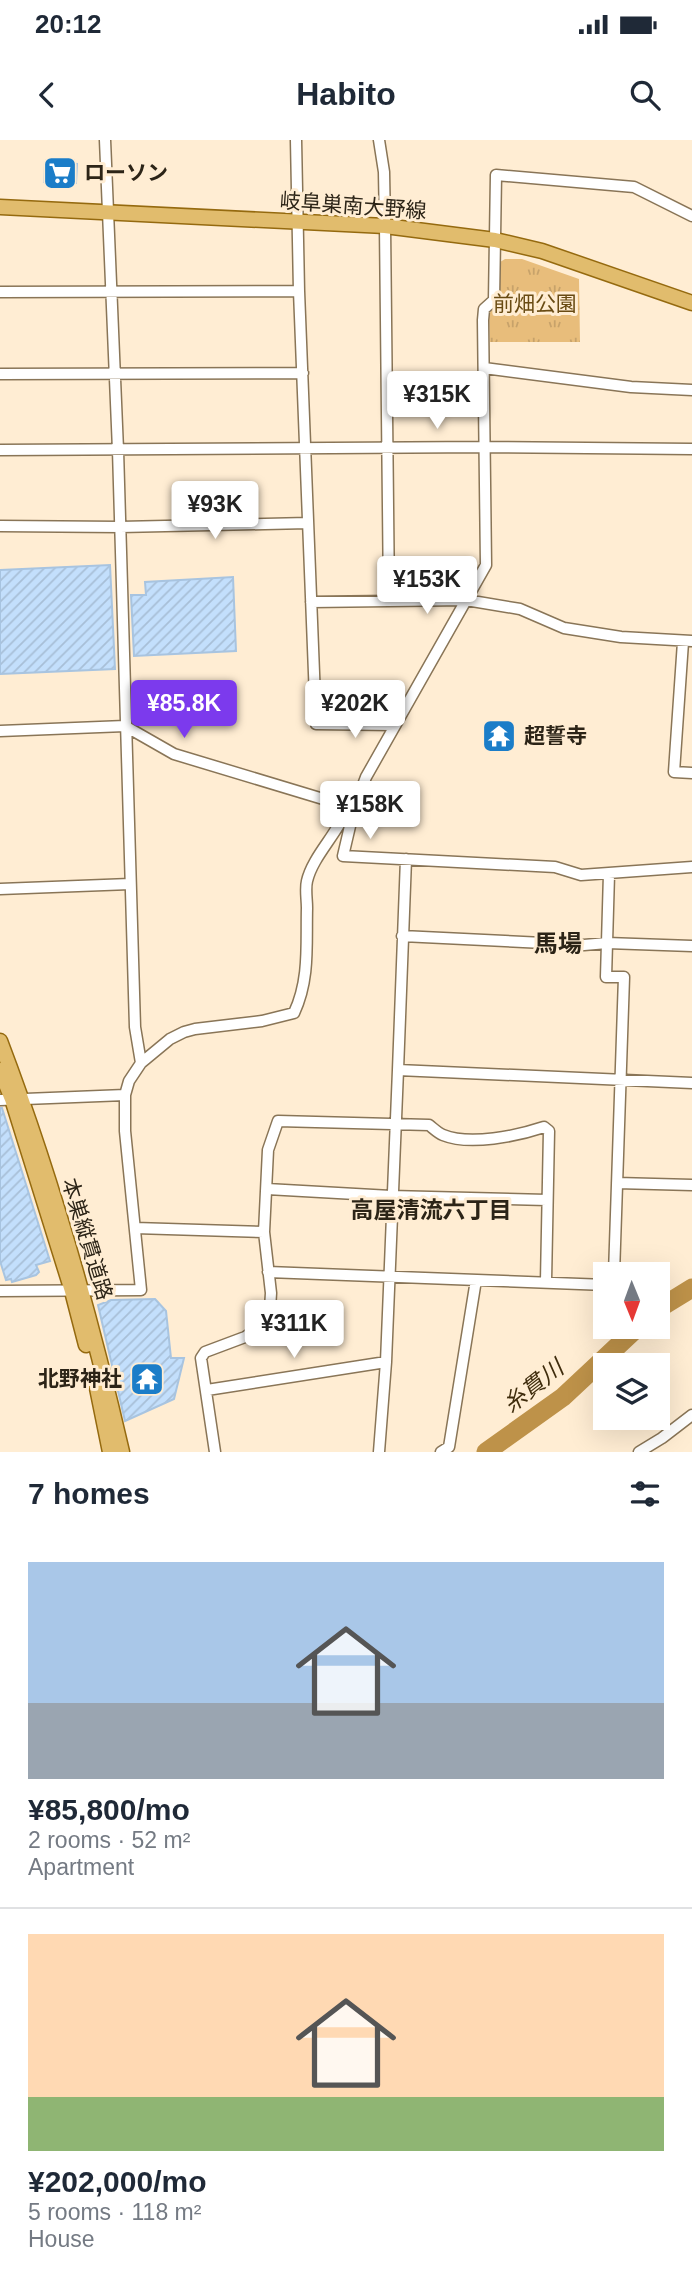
<!DOCTYPE html>
<html lang="en">
<head>
<meta charset="utf-8">
<style>
	body { margin:0; font-family:Helvetica,"Noto Sans JP",sans-serif; background:#f6f6f7; color:#1f2937; height:100vh; display:flex; flex-direction:column; font-size:26px; white-space:nowrap }
	* { box-sizing:border-box; margin:0 }
	p { font-size:23px; color:#747a83 }
	.icon { flex:none; width:38px; height:38px; fill:none; stroke:currentColor; stroke-width:2; stroke-linecap:round; stroke-linejoin:round }
	.map { position:relative; height:1312px; overflow:hidden }
	.details { display:flex; flex-direction:column; background:#fff; flex:1 }
	.details>* { flex:none }
	.needle { width:46px; rotate:179deg }
	.buttons { position:absolute; left:593px; top:1122px; display:grid; gap:14px }
	.buttons a { display:grid; place-items:center; width:77px; height:77px; border-radius:0px; background:#fff; box-shadow:0 7px 28px #0002; font-size:35px }
	.price { position:absolute; translate:-50% -60px; padding:0 16px; border-radius:7px; background:#fff; color:#222; font-size:23px; line-height:46px; filter:drop-shadow(0 2px 4px #0008) }
	.price::after { content:''; position:absolute; left:50%; top:42px; width:21px; height:16px; margin-left:-10px; background:inherit; clip-path:polygon(0 0,100% 0,50% 100%) }
	.price.on { background:#7c3aed; color:#fff }
	ul { padding:0; list-style:none }
	li { display:grid; align-content:center; gap:14px; height:371px; padding:0 28px }
	li+li { border-top:2px solid #e0e1e3 }
	li span { display:grid; place-items:center; height:217px; border-radius:0px; color:#555 }
	li>.icon { margin-inline-start:auto }
	span .icon { width:126px; height:126px; fill:#fffc; stroke-width:1 }
	li b { font-size:30px }
	h2 { display:flex; justify-content:space-between; align-items:center; height:84px; padding:0 28px; font-size:30px }
	.status { display:flex; justify-content:space-between; align-items:center; height:49px; padding:0 35px; background:#fff; direction:ltr }
	.status svg { height:19px; fill:currentColor }
	header { display:flex; justify-content:space-between; align-items:center; height:91px; padding:0 28px; background:#fff; font-size:32px; font-weight:700 }
	.map>svg:first-child { display:block }
	.park { fill:url(#park-tufts) }
	.lines { fill:none; stroke-linecap:round; stroke-linejoin:round }
	.river { stroke:#be9249; stroke-width:19 }
	.building { fill:url(#building-hatch); stroke:#a8c4e0; stroke-width:2 }
	.minor-casing { stroke:#897557; stroke-width:13 }
	.major-casing { stroke:#956a0f; stroke-width:17 }
	.minor { stroke:#fff; stroke-width:10 }
	.major { stroke:#e1bc6d; stroke-width:14 }
	.labels { text-anchor:middle; stroke-width:6; stroke-linejoin:round; paint-order:stroke }
	.poi-label { font-size:21px; font-weight:bold; fill:#2c2417; stroke:#ffedd3; text-anchor:start }
	.street-label { font-size:21px; fill:#2c2417; stroke:#ffedd3 }
	.park-label { font-size:21px; fill:#694b13; stroke:#ffedd3 }
	.neighbourhood-label { font-size:23px; font-weight:bold; fill:#2c2417; stroke:#ffedd3 }
	.water-label { font-size:23px; font-style:italic; fill:#3f2c0c; stroke:#ffedd3 }
	.quarter-label { font-size:24px; font-weight:bold; fill:#2c2417; stroke:#ffedd3 }
</style>
</head>
<body>
<div class="status"><b>20:12</b><svg viewBox="0 0 49 12"><path d="M0 12V9h3v3zM5 12V6h3v6zM10 12V3h3v9zM15 12V0h3v12zM26 1h20v11H26zM47 4h2v5h-2z"/></svg></div>
<header><svg class="icon" aria-label="back" viewBox="0 0 24 24"><path d="M15 5l-7 7 7 7"/></svg>Habito<svg class="icon" aria-label="search" viewBox="0 0 24 24"><circle cx="10" cy="10" r="6"/><path d="M15 15l6 6"/></svg></header>
<div class="map">
<svg width="692" height="1312" viewBox="0 0 692 1312">
	<defs>
		<pattern id="park-tufts" width="24" height="20" patternUnits="userSpaceOnUse" patternTransform="scale(1.75)"><rect width="24" height="20" fill="#e8bd7b"/><path d="M3 7l-1-3M5 7V3M7 7l1-3M15 17l-1-3M17 17v-4M19 17l1-3" fill="none" stroke="#c7a26a"/></pattern>
		<pattern id="building-hatch" width="6" height="6" patternUnits="userSpaceOnUse" patternTransform="scale(1.75)"><rect width="6" height="6" fill="#c3dffc"/><path d="M-1 1l2-2M0 6l6-6M5 7l2-2" fill="none" stroke="#a8bfd7"/></pattern>
	</defs>
	<rect width="100%" height="100%" fill="#ffedd3"/>
	<path class="park" d="M505,119H522L579,139L580,202H490L489,173L498,165L497,124Z"/>
	<g class="lines">
		<path class="river" d="M658,1169L692,1148
			M486,1312L563,1257L639,1186"/>
	</g>
	<path class="building" d="M45,22L77,24L76,43L44,42Z
		M110,425L115,529L0,534V430Z
		M233,437L236,511L134,516L131,455H146L145,442Z
		M0,968H2L50,1121L36,1125L39,1132L36,1135L12,1142L11,1139L6,1140L0,1121Z
		M155,1159L166,1171L171,1218H184L174,1259L125,1281L98,1165L111,1160Z"/>
	<g class="lines">
		<g class="minor-casing">
			<path id="minor" d="M105,0L118,310L135,887L141,923
				M296,0L299,151L316,584L395,585
				M379,0L384,32L385,86L389,460
				M692,76L634,47L496,35L494,160L484,169L483,180L486,425L366,637L354,669L343,716L555,727L581,735L692,727
				M0,152L299,151
				M484,228L631,247L692,250
				M0,234L303,233
				M0,310L486,307L692,309
				M0,386L120,387L308,383
				M311,462L466,460L520,469L564,488L621,497L692,501
				M683,502L674,632L692,633
				M0,591L125,586L174,614L353,668
				M406,719L398,930L692,943
				M609,734L606,837H624L614,1134
				M0,749L130,744
				M402,796L584,805L607,803L692,806
				M0,960L125,955
				M617,1043L692,1045
				M267,1049L391,1056L547,1060
				M135,1088L264,1092
				M268,1132L606,1145
				M0,1151L141,1150L125,991V955L129,941L141,923L170,899L184,892L195,889L262,881L294,873C310,839 306,804 307,768C307,759 305,749 307,741C313,715 340,692 348,665
				M207,1250L386,1222
				M215,1312L201,1218L205,1212L245,1197L261,1186L270,1169L271,1153L264,1092L268,1010L278,981L429,985C433,988 438,993 443,995C470,1006 517,996 544,987L549,991L546,1141
				M379,1312L386,1222L398,930
				M441,1312L449,1307L476,1140
				M639,1312L662,1298L692,1275"/>
		</g>
		<g class="major-casing">
			<path id="major" d="M0,67L385,86L495,100L542,111L692,163
				M0,901C51,1035 90,1173 122,1312
				M0,930L12,959L72,1151L86,1205
				M95,1238L110,1312"/>
		</g>
		<use href="#minor" class="minor"/>
		<use href="#major" class="major"/>
	</g>
	<defs>
		<g id="supermarket-square" transform="scale(1.75)"><rect x="-9" y="-9" width="18" height="18" rx="4" fill="#1b7dc8" stroke="#ffedd3"/><path d="M-6-5.5h2.5l.6 2H6L4.5 2H-2.5L-4.4-4H-6ZM-1.5 3.2a1.3 1.3 0 1 0 .1 0ZM3 3.2a1.3 1.3 0 1 0 .1 0Z" fill="#fff"/></g>
		<g id="temple-square" transform="scale(1.75)"><rect x="-9" y="-9" width="18" height="18" rx="4" fill="#1b7dc8" stroke="#ffedd3"/><path d="M0-6L5-2H3V0L6.5 2.5H4V6H1.5V3h-3V6H-4V2.5H-6.5L-3 0V-2H-5Z" fill="#fff"/></g>
	</defs>
	<g fill-rule="evenodd">
		<use href="#supermarket-square" x="60" y="33"/>
		<use href="#temple-square" x="499" y="596"/>
		<use href="#temple-square" x="147" y="1239"/>
	</g>
	<g class="labels">
		<g class="poi-label">
			<text x="84" y="40">ローソン</text>
			<text x="524" y="603">超誓寺</text>
			<text x="122" y="1246" text-anchor="end">北野神社</text>
		</g>
		<g class="street-label">
			<text transform="translate(353 66) rotate(4)" y="7">岐阜巣南大野線</text>
			<text transform="translate(87 1099) rotate(73)" y="7">本巣縦貫道路</text>
		</g>
		<g class="park-label">
			<text x="535" y="171">前畑公園</text>
		</g>
		<g class="neighbourhood-label">
			<text x="431" y="1078">高屋清流六丁目</text>
		</g>
		<g class="water-label">
			<text transform="translate(533 1246) rotate(-38)" y="8">糸貫川</text>
		</g>
		<g class="quarter-label">
			<text x="558" y="812">馬場</text>
		</g>
	</g>
</svg>
<div class="buttons">
<a><svg class="needle" viewBox="-14 -14 28 28"><path d="M0-13l5 13h-10z" fill="#e53935"/><path d="M0 13l5-13h-10z" fill="#747a83"/></svg></a>
<a><svg class="icon" aria-label="layers" viewBox="0 0 24 24"><path d="M12 4l9 5-9 5-9-5zM3 14l9 5 9-5"/></svg></a>
</div>
<b class="price" style="left:437px;top:291px">¥315K</b>
<b class="price" style="left:215px;top:401px">¥93K</b>
<b class="price" style="left:427px;top:476px">¥153K</b>
<b class="price on" style="left:184px;top:600px">¥85.8K</b>
<b class="price" style="left:355px;top:600px">¥202K</b>
<b class="price" style="left:370px;top:701px">¥158K</b>
<b class="price" style="left:294px;top:1220px">¥311K</b>
</div>
<section class="details">
<h2>7 homes<svg class="icon" aria-label="filters" viewBox="0 0 24 24"><path d="M4 7h16M4 17h16"/><circle cx="9" cy="7" r="2"/><circle cx="15" cy="17" r="2"/></svg></h2>
<ul>
<li><span style="background:linear-gradient(#a9c7e8 65%,#9aa5b1 0)"><svg class="icon" aria-label="home" viewBox="0 0 24 24"><path d="M3 11l9-7 9 7M6 9v11h12V9"/></svg></span><div><b>¥85,800/mo</b><p>2 rooms · 52 m²</p><p>Apartment</p></div></li>
<li><span style="background:linear-gradient(#ffd9b3 75%,#8fb573 0)"><svg class="icon" aria-label="home" viewBox="0 0 24 24"><path d="M3 11l9-7 9 7M6 9v11h12V9"/></svg></span><div><b>¥202,000/mo</b><p>5 rooms · 118 m²</p><p>House</p></div></li>
</ul>
</section>
</body>
</html>
